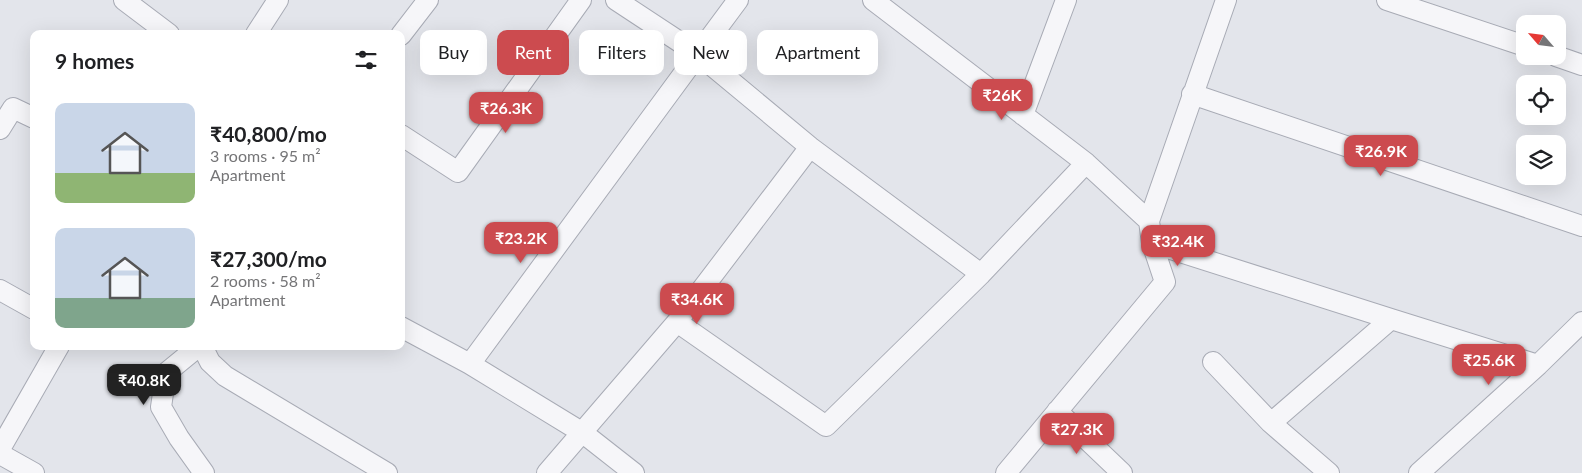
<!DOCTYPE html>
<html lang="en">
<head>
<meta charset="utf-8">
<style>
	body { margin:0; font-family:Lato,sans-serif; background:#f2f2f2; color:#202124; height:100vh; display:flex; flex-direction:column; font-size:19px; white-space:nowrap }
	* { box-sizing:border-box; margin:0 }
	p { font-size:16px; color:#757577 }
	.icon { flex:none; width:28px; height:28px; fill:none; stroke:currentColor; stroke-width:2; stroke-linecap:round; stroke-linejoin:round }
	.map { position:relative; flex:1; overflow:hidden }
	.details { position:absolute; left:30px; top:30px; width:375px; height:320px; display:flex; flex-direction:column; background:#fff; border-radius:10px; box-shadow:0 5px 20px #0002 }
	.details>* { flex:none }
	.guide { position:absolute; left:420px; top:30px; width:475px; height:45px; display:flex; gap:10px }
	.needle { width:32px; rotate:298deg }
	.tools { position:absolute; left:1516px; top:15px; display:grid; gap:10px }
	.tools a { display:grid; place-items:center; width:50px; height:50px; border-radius:10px; background:#fff; box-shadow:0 5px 20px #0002; font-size:25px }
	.price { position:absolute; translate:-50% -42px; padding:0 11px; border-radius:10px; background:#cc4b4f; color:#fff; font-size:16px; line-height:32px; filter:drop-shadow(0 1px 2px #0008) }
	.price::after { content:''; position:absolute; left:50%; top:30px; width:15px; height:11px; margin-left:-8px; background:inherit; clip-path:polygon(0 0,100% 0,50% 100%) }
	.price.active { background:#222; color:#fff }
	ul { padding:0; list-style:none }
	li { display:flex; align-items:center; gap:15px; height:125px; padding:0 25px }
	li span { display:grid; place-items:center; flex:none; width:140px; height:100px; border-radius:10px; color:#555 }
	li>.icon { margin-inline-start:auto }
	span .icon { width:60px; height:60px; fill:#fffc; stroke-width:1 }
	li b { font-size:21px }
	h2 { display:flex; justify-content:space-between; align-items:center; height:60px; padding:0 25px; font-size:21px }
	.pill { padding:0 18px; border-radius:10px; background:#fff; box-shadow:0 5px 20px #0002; font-size:18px; line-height:45px }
	.pill.active { background:#cc4b4f; color:#fff }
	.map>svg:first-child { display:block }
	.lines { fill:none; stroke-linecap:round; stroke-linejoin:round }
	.minor-casing { stroke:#a8abb5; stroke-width:22 }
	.minor { stroke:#f6f6f9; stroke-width:20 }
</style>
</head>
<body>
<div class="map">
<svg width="1582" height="473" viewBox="0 0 1582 473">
	<rect width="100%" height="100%" fill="#e3e5eb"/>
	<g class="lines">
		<g class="minor-casing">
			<path id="minor" d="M124,0L169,34
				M616,0L698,54L470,364L583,433L634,473
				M738,0L698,54L810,147L981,274
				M873,0L1086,163L1149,221
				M1387,0L1525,46
				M256,34L278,0
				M401,35L428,0
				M1556,56L1582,65
				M1192,94L1582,226
				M1023,115L1066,0
				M0,129L13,108L34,118
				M401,135L458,172L581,0
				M1152,243L1391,319L1271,423L1329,473
				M0,290L34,309
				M1391,319L1538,365
				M677,322L826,426L981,274L1086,163
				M401,327L470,364
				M199,346L166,373L161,407L179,438L204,473
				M202,346L210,362L225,376L387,473
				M1213,362L1271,423
				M1057,411L1122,473
				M0,449L59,346
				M0,454L34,473
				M547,473L677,322L810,147
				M1006,473L1165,282L1152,243L1149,221L1226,0
				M1419,473L1538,365L1582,322"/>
		</g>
		<use href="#minor" class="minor"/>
	</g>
</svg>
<div class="tools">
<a><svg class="needle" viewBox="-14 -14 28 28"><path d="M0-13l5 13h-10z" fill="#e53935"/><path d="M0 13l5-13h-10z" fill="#757577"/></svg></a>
<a><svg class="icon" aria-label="locate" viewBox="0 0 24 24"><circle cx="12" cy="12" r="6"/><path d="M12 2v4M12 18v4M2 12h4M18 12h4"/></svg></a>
<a><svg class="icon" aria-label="layers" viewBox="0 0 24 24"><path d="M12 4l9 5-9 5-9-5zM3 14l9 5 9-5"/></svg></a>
</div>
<b class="price" style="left:1002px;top:121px">₹26K</b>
<b class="price" style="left:506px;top:134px">₹26.3K</b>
<b class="price" style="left:1381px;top:177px">₹26.9K</b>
<b class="price" style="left:521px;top:264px">₹23.2K</b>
<b class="price" style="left:1178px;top:267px">₹32.4K</b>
<b class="price" style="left:697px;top:325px">₹34.6K</b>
<b class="price" style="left:1489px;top:386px">₹25.6K</b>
<b class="price active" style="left:144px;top:406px">₹40.8K</b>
<b class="price" style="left:1077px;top:455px">₹27.3K</b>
<div class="guide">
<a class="pill">Buy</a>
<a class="pill active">Rent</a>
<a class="pill">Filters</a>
<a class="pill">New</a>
<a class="pill">Apartment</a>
</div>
<section class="details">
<h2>9 homes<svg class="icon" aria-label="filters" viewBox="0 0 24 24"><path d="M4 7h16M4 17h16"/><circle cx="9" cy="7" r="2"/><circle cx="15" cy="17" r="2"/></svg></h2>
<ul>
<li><span style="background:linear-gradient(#c9d6e8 70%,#8fb573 0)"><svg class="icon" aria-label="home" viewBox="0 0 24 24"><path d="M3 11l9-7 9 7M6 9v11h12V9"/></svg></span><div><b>₹40,800/mo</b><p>3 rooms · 95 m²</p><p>Apartment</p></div></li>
<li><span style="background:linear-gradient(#c9d6e8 70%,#7fa58c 0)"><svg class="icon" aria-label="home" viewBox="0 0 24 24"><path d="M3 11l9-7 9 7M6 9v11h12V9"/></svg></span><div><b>₹27,300/mo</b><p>2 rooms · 58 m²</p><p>Apartment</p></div></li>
</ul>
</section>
</div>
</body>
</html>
